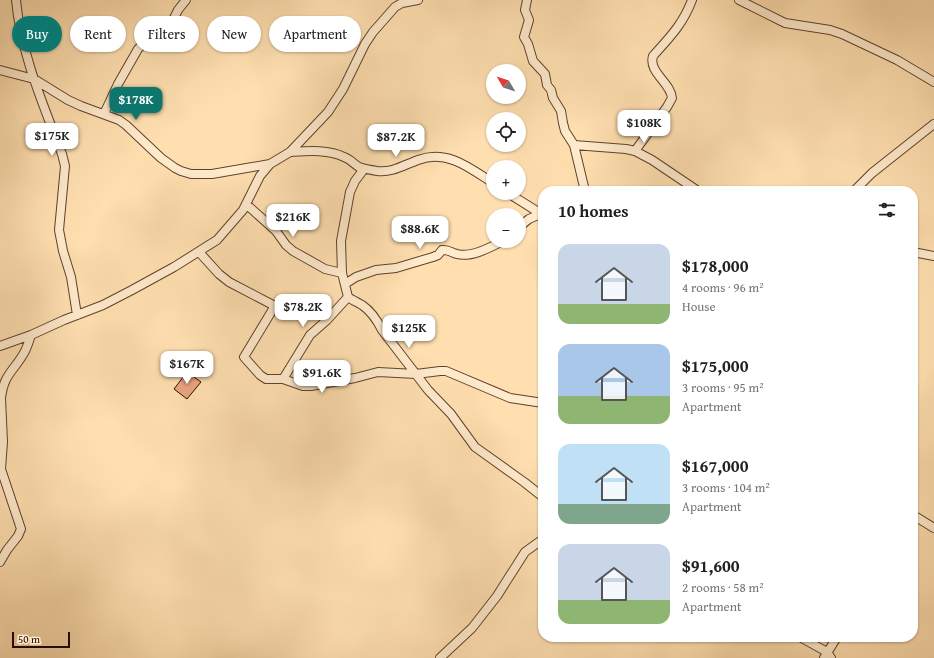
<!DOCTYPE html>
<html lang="en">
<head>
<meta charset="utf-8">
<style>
	body { margin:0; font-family:"Gentium Book Plus",serif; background:#f2f2f2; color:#202124; height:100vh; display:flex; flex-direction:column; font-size:15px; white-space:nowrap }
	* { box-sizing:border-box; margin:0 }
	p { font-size:13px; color:#757577 }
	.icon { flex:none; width:22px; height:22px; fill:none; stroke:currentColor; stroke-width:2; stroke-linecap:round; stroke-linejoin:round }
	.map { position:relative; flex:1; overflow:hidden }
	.side { position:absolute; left:538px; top:186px; width:380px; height:456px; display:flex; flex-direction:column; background:#fff; border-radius:16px; box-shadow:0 1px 3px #0004 }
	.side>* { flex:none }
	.hud { position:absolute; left:12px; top:16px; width:380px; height:36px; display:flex; gap:8px }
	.needle { width:26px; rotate:309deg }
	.buttons { position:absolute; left:486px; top:64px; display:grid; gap:8px }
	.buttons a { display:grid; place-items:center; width:40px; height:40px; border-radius:50%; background:#fff; box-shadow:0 1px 3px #0004; font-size:20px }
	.scale { position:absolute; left:12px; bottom:10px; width:58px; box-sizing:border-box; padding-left:4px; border:2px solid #2a0d00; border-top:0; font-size:11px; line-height:14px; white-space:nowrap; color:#2a0d00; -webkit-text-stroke:3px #ffeacc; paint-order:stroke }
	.price { position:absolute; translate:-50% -34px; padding:0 9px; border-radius:8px; background:#fff; color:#222; font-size:13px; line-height:26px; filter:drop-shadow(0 1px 2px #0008) }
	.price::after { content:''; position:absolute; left:50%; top:24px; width:12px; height:9px; margin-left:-6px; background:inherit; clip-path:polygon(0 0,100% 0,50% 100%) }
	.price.selected { background:#0f766e; color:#fff }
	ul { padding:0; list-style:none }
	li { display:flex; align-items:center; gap:12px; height:100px; padding:0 20px }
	li span { display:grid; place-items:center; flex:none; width:112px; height:80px; border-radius:12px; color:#555 }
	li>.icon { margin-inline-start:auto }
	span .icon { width:48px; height:48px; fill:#fffc; stroke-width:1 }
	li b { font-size:17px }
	h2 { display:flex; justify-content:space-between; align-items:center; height:48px; padding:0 20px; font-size:17px }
	.chip { padding:0 14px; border-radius:18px; background:#fff; box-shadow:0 1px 3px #0004; font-size:14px; line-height:36px }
	.chip.selected { background:#0f766e; color:#fff }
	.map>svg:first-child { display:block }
	.building { fill:#eca582; stroke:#2a0d00 }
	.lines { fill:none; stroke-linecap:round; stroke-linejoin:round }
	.minor-casing { stroke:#5f422c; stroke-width:10 }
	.minor { stroke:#ffeacc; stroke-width:8 }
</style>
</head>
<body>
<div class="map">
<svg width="934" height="658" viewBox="0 0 934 658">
	<rect width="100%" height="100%" fill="#ffdfb0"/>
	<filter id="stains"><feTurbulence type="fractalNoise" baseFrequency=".005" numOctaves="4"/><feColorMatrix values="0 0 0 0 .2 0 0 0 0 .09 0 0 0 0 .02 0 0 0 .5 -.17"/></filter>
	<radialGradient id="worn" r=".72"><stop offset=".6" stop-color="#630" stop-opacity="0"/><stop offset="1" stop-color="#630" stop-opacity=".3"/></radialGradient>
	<path class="building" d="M187,372L201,382L187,399L174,389Z"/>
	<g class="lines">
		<g class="minor-casing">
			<path id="minor" d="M16,0C21,54 43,104 62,154L65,166L59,230L63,251L71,277L77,315
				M527,0L525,10L529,20L524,37L528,44L533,61L545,74L547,85L551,90L553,98L561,111L563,123L565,131L574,145L585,191
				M739,0L785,23L830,30L842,34L897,60L934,82
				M0,70L34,79L68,100L81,106L119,120L126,125L161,158L175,168L181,171L191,174H212L270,164
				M104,114L118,84L138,49L149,38L172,22L178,10L186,0
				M574,145L626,149L635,151L652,160L698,191
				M635,151L667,107L672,98C671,83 648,72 653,56C670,37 683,24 692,0
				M290,152C307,151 328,149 344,157C350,159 354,164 359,167C365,169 371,170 377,171C392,173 404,165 418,160C447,149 470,168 493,183
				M364,169L355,181L350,192L341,241L342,273L348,297C352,300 357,302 362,305C371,311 377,320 382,330L428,390L451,414L475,447L524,482L543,497
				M724,191H728
				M854,191L872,173L934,124
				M508,193L543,215
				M246,204L276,231L286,245L293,251L325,269L342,273
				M519,227L529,219L540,214
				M199,252L219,274L229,282L273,305V309L244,357L260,375L266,379H283L303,386H311L355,378L378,372L416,374L440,371H446L510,398L543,403
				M913,252L934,256
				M345,284L356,277L376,270L396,268L433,257L438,255L442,250C449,249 451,253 457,254C471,258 491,247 503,241
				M0,346L31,335L64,320L103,305L132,290L174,267L217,240L243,210L260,176L270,164L290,152L328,112L343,89L365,44L373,32L395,7L402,3L418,0
				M283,379L310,335L327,320L348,297
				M913,515L934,528
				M0,562L7,550L18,536L21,529L1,469L3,442L1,398C4,374 13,372 24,353C27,348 29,341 31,335
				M800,637L827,652L831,658
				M440,658L472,628L497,596L525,552L543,539
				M824,658L837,637"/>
		</g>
		<use href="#minor" class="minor"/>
	</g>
	<rect width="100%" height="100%" filter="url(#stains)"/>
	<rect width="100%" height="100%" fill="url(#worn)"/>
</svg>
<div class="buttons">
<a><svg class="needle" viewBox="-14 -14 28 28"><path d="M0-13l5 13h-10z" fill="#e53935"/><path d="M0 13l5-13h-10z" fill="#757577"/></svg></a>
<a><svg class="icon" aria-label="locate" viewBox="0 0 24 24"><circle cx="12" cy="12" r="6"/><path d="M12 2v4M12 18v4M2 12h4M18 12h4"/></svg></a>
<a>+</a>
<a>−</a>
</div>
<div class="scale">50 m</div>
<b class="price selected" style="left:136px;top:121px">$178K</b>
<b class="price" style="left:644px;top:144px">$108K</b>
<b class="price" style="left:52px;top:157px">$175K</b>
<b class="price" style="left:396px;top:158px">$87.2K</b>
<b class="price" style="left:293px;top:238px">$216K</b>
<b class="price" style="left:420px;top:250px">$88.6K</b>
<b class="price" style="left:303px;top:328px">$78.2K</b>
<b class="price" style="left:409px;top:349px">$125K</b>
<b class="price" style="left:187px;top:385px">$167K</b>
<b class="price" style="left:322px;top:394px">$91.6K</b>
<div class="hud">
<a class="chip selected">Buy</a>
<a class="chip">Rent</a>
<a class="chip">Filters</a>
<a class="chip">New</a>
<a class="chip">Apartment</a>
</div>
<section class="side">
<h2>10 homes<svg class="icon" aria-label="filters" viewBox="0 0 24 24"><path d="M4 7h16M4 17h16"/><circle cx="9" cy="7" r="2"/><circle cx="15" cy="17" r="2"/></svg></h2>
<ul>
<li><span style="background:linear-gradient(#c9d6e8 75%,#8fb573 0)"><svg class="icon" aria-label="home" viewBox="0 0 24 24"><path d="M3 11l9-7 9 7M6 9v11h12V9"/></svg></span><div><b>$178,000</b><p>4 rooms · 96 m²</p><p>House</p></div></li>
<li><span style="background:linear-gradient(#a9c7e8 65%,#8fb573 0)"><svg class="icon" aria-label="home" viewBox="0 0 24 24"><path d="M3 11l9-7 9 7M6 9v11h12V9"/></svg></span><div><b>$175,000</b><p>3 rooms · 95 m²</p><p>Apartment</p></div></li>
<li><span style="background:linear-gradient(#bfe0f5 75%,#7fa58c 0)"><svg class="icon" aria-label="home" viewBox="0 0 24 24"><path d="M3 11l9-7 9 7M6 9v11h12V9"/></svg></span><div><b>$167,000</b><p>3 rooms · 104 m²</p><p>Apartment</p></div></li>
<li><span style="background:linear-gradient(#c9d6e8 70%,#8fb573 0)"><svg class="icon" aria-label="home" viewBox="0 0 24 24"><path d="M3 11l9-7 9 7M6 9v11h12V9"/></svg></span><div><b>$91,600</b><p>2 rooms · 58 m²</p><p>Apartment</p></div></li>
</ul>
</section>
</div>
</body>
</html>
